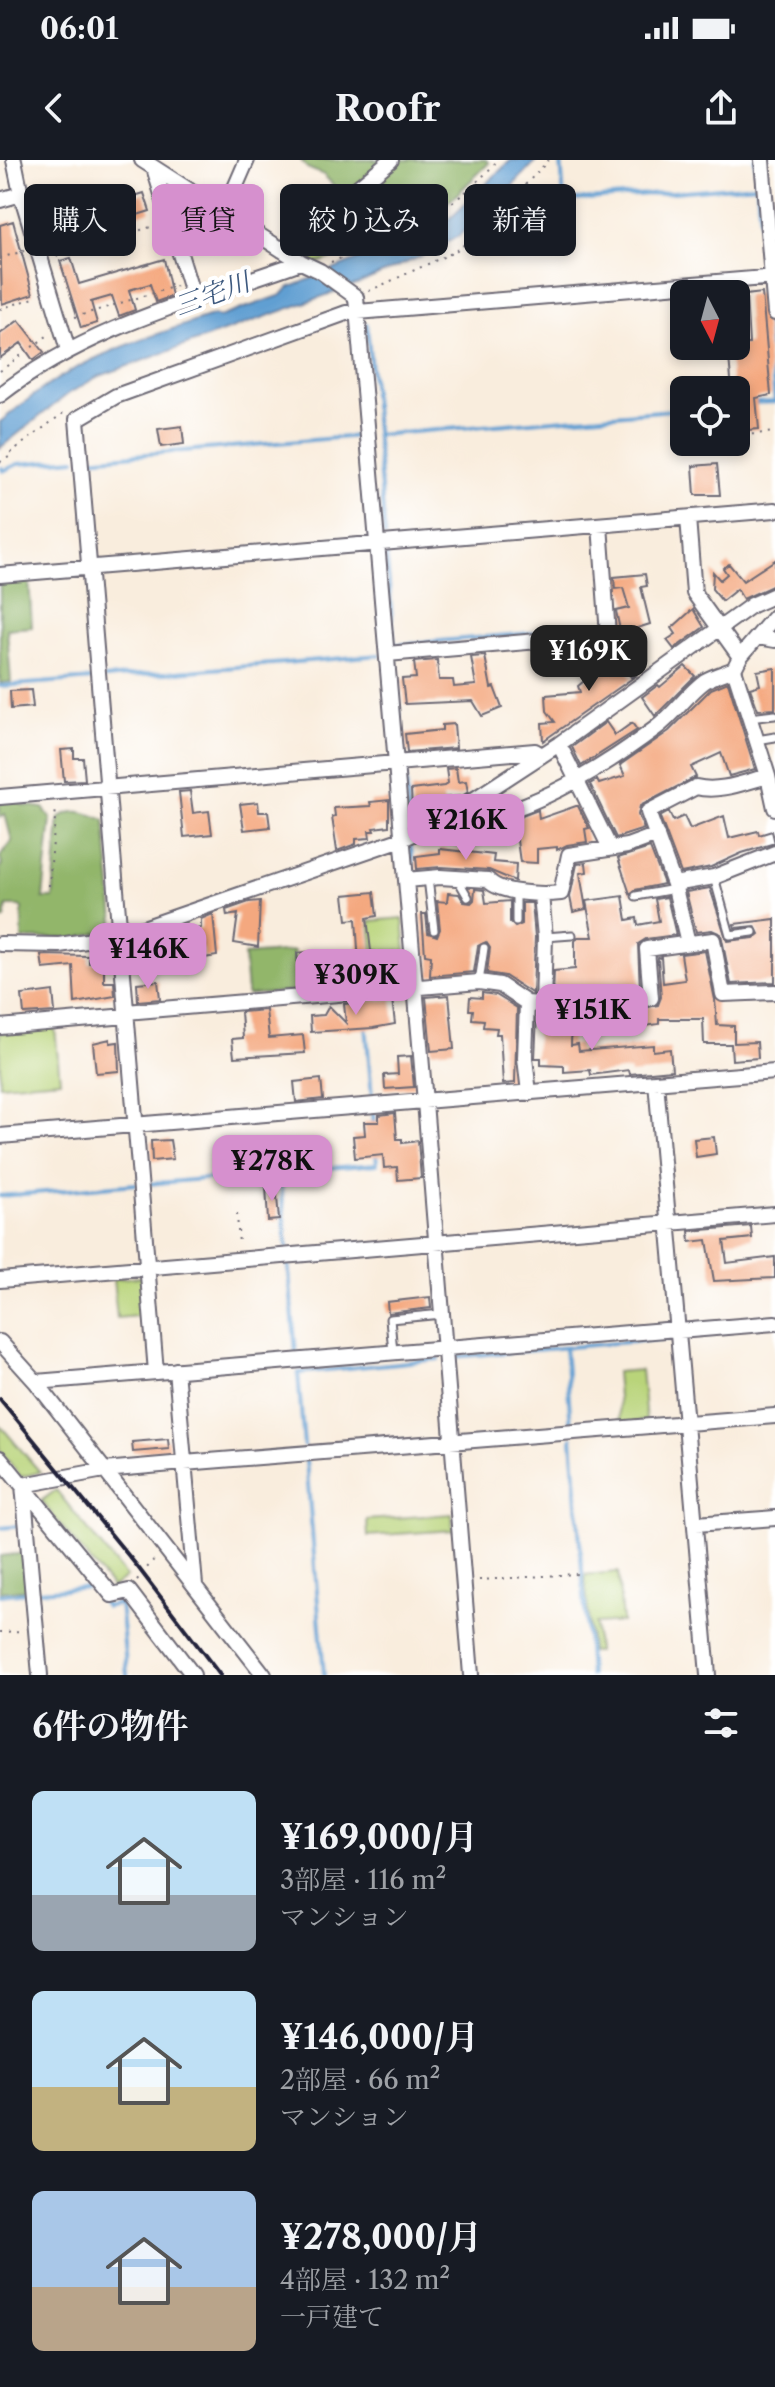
<!DOCTYPE html>
<html lang="ja">
<head>
<meta charset="utf-8">
<style>
	body { margin:0; font-family:"Libre Caslon Text","Noto Serif JP",serif; background:#20242c; color:#f1f3f6; height:100vh; display:flex; flex-direction:column; font-size:30px; white-space:nowrap }
	* { box-sizing:border-box; margin:0 }
	p { font-size:26px; color:#9ea1a6 }
	.icon { flex:none; width:44px; height:44px; fill:none; stroke:currentColor; stroke-width:2; stroke-linecap:round; stroke-linejoin:round }
	.map { position:relative; height:1515px; overflow:hidden }
	.panel { display:flex; flex-direction:column; background:#171b24; flex:1 }
	.panel>* { flex:none }
	.hud { position:absolute; left:24px; top:24px; width:728px; height:72px; display:flex; gap:16px }
	.needle { width:52px; rotate:174deg }
	.buttons { position:absolute; left:670px; top:120px; display:grid; gap:16px }
	.buttons a { display:grid; place-items:center; width:80px; height:80px; border-radius:12px; background:#171b24; box-shadow:0 4px 12px #0003; font-size:40px }
	.price { position:absolute; translate:-50% -68px; padding:0 18px; border-radius:16px; background:#d690ce; color:#111; font-size:26px; line-height:52px; filter:drop-shadow(0 2px 4px #0008) }
	.price::after { content:''; position:absolute; left:50%; top:48px; width:24px; height:18px; margin-left:-12px; background:inherit; clip-path:polygon(0 0,100% 0,50% 100%) }
	.price.selected { background:#222; color:#fff }
	ul { padding:0; list-style:none }
	li { display:flex; align-items:center; gap:24px; height:200px; padding:0 32px }
	li span { display:grid; place-items:center; flex:none; width:224px; height:160px; border-radius:12px; color:#555 }
	li>.icon { margin-inline-start:auto }
	span .icon { width:96px; height:96px; fill:#fffc; stroke-width:1 }
	li b { font-size:34px }
	h2 { display:flex; justify-content:space-between; align-items:center; height:96px; padding:0 32px; font-size:34px }
	.pill { padding:0 28px; border-radius:12px; background:#171b24; box-shadow:0 4px 12px #0003; font-size:28px; line-height:72px }
	.pill.selected { background:#d690ce; color:#111 }
	.status { display:flex; justify-content:space-between; align-items:center; height:56px; padding:0 40px; background:#171b24; direction:ltr }
	.status svg { height:22px; fill:currentColor }
	header { display:flex; justify-content:space-between; align-items:center; height:104px; padding:0 32px; background:#171b24; font-size:36px; font-weight:700 }
	.map>svg:first-child { display:block }
	.green { fill:#b9d47a; stroke:#6e7b5a; stroke-width:2 }
	.forest { fill:#92b66a; stroke:#5a6c52; stroke-width:2 }
	.water { fill:#609fd2; stroke:#416086; stroke-width:2 }
	.lines { fill:none; stroke-linecap:round; stroke-linejoin:round }
	.stream { stroke:#609fd2; stroke-width:4 }
	.building { fill:#f4a87f }
	.service-casing { stroke:#6d6974; stroke-width:11 }
	.minor-casing { stroke:#6d6974; stroke-width:18 }
	.path { stroke:#6d6974; stroke-width:2; stroke-dasharray:2 6; stroke-linecap:butt }
	.service { stroke:#fff; stroke-width:7 }
	.minor { stroke:#fff; stroke-width:14 }
	.rail { stroke:#22223b; stroke-width:4 }
	.labels { text-anchor:middle; stroke-width:8; stroke-linejoin:round; paint-order:stroke }
	.water-label { font-size:26px; font-style:italic; fill:#3e5a7f; stroke:#fff }
</style>
</head>
<body>
<div class="status"><b>06:01</b><svg viewBox="0 0 49 12"><path d="M0 12V9h3v3zM5 12V6h3v6zM10 12V3h3v9zM15 12V0h3v12zM26 1h20v11H26zM47 4h2v5h-2z"/></svg></div>
<header><svg class="icon" aria-label="back" viewBox="0 0 24 24"><path d="M15 5l-7 7 7 7"/></svg>Roofr<svg class="icon" aria-label="share" viewBox="0 0 24 24"><path d="M12 15V3M7 8l5-5 5 5M5 13v7h14v-7"/></svg></header>
<div class="map">
<svg width="775" height="1515" viewBox="0 0 775 1515">
	<rect width="100%" height="100%" fill="#fff"/>
	<filter id="ink" filterUnits="userSpaceOnUse"><feTurbulence type="fractalNoise" baseFrequency=".0125" numOctaves="2"/><feDisplacementMap in="SourceGraphic" scale="16" xChannelSelector="R" yChannelSelector="G"/><feConvolveMatrix kernelMatrix="1 2 1 2 8 2 1 2 1" color-interpolation-filters="sRGB"/></filter>
	<filter id="wash" filterUnits="userSpaceOnUse"><feTurbulence type="fractalNoise" baseFrequency=".006" numOctaves="4" result="noise"/><feDisplacementMap in="SourceGraphic" scale="32" xChannelSelector="R" yChannelSelector="G"/><feGaussianBlur stdDeviation="1.8" result="paint"/><feColorMatrix in="noise" values="0 0 0 0 0 0 0 0 0 0 0 0 0 0 0 0 0 1.4 0 .05"/><feComposite in="paint" operator="in"/></filter>
	<g filter="url(#wash)">
		<rect width="100%" height="100%" fill="#f9eddd"/>
		<path class="green" d="M323,59L351,91L316,104L294,90L296,82Z
			M403,758L406,791L373,790L370,761Z
			M171,762L175,803L129,807L127,784L133,777Z
			M55,868L60,920L0,925V873Z
			M140,1117L144,1120L147,1155L117,1158L113,1119Z
			M641,1210L646,1261L620,1263L616,1212Z
			M0,1265L40,1312L21,1317L0,1290Z
			M56,1330L126,1417L112,1428L41,1341Z
			M452,1354L453,1370L368,1376L367,1360Z
			M618,1412L622,1462L595,1464L597,1492H591L585,1415Z"/>
		<path class="forest" d="M301,0H387L343,36L324,15L307,8Z
			M396,0H486L489,3L452,39L415,63L379,14Z
			M365,27L398,71L363,85L333,51Z
			M29,418L32,467L7,469L11,522L0,523V421Z
			M16,641L23,645L43,648L51,659L43,738H53L59,658C75,646 88,654 105,660L114,762L110,770L77,778L22,779V748L19,746H7L5,759L0,760V707L2,705L0,697L12,681L5,654L0,657V642Z
			M294,791L297,831L247,835L244,795Z
			M26,1393L29,1429L0,1432V1396Z"/>
		<path class="water" d="M511,0H537L489,51L457,77L422,96L360,123L97,217L68,234L0,288V262C14,251 29,238 44,228C94,192 156,175 214,155L219,157L282,135L288,128L428,71L454,55Z"/>
		<g class="lines">
			<path class="stream" d="M561,0L564,41L757,25L755,0
				M757,25L764,111
				M765,125L775,241
				M367,164L385,376
				M754,243L775,242
				M377,275L684,249
				M87,299L360,276
				M2,308L3,311L18,304L75,299
				M386,390L394,484
				M394,485L599,467
				M395,500L403,595
				M105,518L380,495
				M0,526L93,519
				M405,610L410,668
				M411,686L413,713
				M414,725L419,794
				M363,824L407,820
				M366,864L372,938
				M373,952L374,967
				M147,1024L280,1012
				M0,1036L136,1024
				M287,1088L280,1012L377,1004L376,992
				M285,1102L288,1101L296,1194
				M565,1187L571,1266
				M453,1197L674,1178
				M572,1278L590,1515
				M304,1286L298,1213L439,1199
				M306,1300L324,1515
				M0,1368L22,1366
				M39,1431L92,1427L106,1447L120,1443L127,1515
				M0,1435L28,1432"/>
		</g>
		<g id="blocks">
			<path class="building" d="M144,33L150,51L54,81L48,63Z
				M13,61L33,134L2,144L0,65Z
				M71,98L79,124L164,99L172,136L156,142L150,124L129,130L135,150L119,156L112,136L91,142L97,163L81,168L60,101Z
				M762,133L771,235L756,238L759,269L736,271V230H732L728,186L749,184L746,135Z
				M19,160L44,192L33,200L21,183L0,198V174Z
				M182,266L184,284L161,287L158,269Z
				M717,304L720,335H695L693,306Z
				M775,400V424L772,426L743,439L737,429L722,441L712,429L713,412L720,420L727,414L723,408L729,404L743,421Z
				M645,414L647,426L641,427L650,464L631,470H620L616,451L629,448L623,428L615,429L614,417Z
				M693,449L704,467L674,489L667,480L676,474L672,468Z
				M638,488L646,498L628,513L631,517L637,515L543,581L542,563L555,562L547,551L546,535L580,532L578,526L589,517L588,515L607,502L611,508Z
				M485,496L491,528L494,527L502,548L482,556L473,541L405,544L402,519L416,518L414,502L437,500L439,520H453L454,527L476,525L471,497Z
				M685,506L695,516L655,556L642,537L658,525L660,527Z
				M775,508V549L758,550L750,528L760,525L757,511Z
				M728,522L755,609L729,616L721,593L691,607L696,617L640,646L638,655L644,669L616,678L590,624L597,620L599,624L625,616L620,605L669,571L711,529Z
				M31,530L33,547L11,549L10,531Z
				M606,562L615,575L632,563L637,570L581,606L572,587Z
				M454,564L456,588L407,592L405,574L442,570V565Z
				M74,589V598H83L85,620L64,621L61,590Z
				M456,608L458,622L466,621L468,632L462,636L443,638L444,645L412,649L411,630L444,626L448,623L446,609Z
				M190,631L193,653L209,651L212,674L184,677L179,632Z
				M389,640V666L373,668L374,671H369L370,678L356,679V684L337,691L332,657L335,656L334,648L371,646L370,642Z
				M258,642L259,652H268L270,667L244,670L240,644Z
				M576,646H578L589,668L585,669L587,682L567,685L557,690V687L537,689V703L520,702L514,659L538,650L539,659Z
				M669,652L673,661L684,656L690,669L724,656L729,678L758,671L759,675L772,671L775,683L742,693L711,707L681,713L660,657Z
				M490,666L492,674L452,684L450,673Z
				M650,688L664,724L635,730L630,734L618,698Z
				M440,689L494,695L493,702L516,704L515,721L489,710L441,707L417,709L416,696L440,693Z
				M586,703L587,712L580,713L586,749L573,752L570,737L577,704Z
				M710,728L727,781L754,778L759,774L755,766L735,768L734,764L775,759V822L731,824L721,774L712,770L696,772L686,732Z
				M475,729L484,730L486,743L510,741V762L515,767L522,764V743H532L535,777L533,834L505,816L487,813L490,788L486,782L478,786L474,812L430,816L431,796L425,795L422,754H426L428,773L437,776L440,769L437,741L447,742L448,733L459,734L464,742L471,743L474,740Z
				M374,732L377,756L367,758L371,791L381,793L386,816L360,819L356,759L347,760L344,735Z
				M623,736L627,760L637,758L638,765L659,761L655,739L667,737L676,775L646,779L638,784L640,830L575,837L553,835L554,811L575,809V781L578,777H593L586,741Z
				M260,741L258,787L234,783L238,754L227,756L226,750L249,742Z
				M213,754L217,796L204,798L203,788L199,789L196,769L201,768V759Z
				M318,791L319,808L328,807L329,822L299,824L297,793Z
				M705,791L715,840L717,865L734,866V883L757,882L758,898L732,900L731,884H704L703,859H659V864L597,873V855L658,845L661,837L658,798L661,797L663,823L685,820L681,794Z
				M41,795L89,796V803L104,802V822H114L115,836L75,843L73,806L43,809Z
				M158,821L160,839L138,841L137,823Z
				M53,831L55,852L24,854L22,835Z
				M482,833L496,835L517,848L515,923L503,924L500,874H496L497,868L483,867L484,860L472,859L473,850H469L470,837L482,838Z
				M449,835L454,889L431,891L426,837Z
				M392,839L395,864L373,868L311,872L310,856L324,855L329,846L346,863L344,844Z
				M266,850L269,878L303,875L305,893L234,897L232,879L243,878L241,852Z
				M537,854L572,857L571,885L578,884L579,891L653,885V891L670,889L672,910L630,914L629,910L591,915L590,910L564,912V906L541,905V898H535Z
				M110,879V883L118,882L119,911L96,913L93,883Z
				M411,896L414,927L385,929L384,915L398,914L397,897Z
				M321,919L323,939L296,942L294,922Z
				M395,953L397,979H402V983L418,981L421,1018L398,1020L397,1007L384,1008L383,995L355,998L353,976L365,975L364,962H379V955Z
				M714,977L716,994L696,997L694,979Z
				M170,980L173,999L152,1001L151,981Z
				M276,1025L279,1060L268,1061L266,1026Z
				M751,1066L752,1078L724,1081L727,1103L775,1097V1118L714,1121L707,1080L690,1082L689,1071Z
				M430,1137L431,1148L388,1153L387,1142Z
				M168,1279L169,1289L133,1292L132,1282Z"/>
		</g>
	</g>
	<g filter="url(#ink)">
		<use href="#blocks" fill-opacity="0" stroke="#6d6974" stroke-width="2"/>
		<g class="lines">
			<g class="service-casing">
				<path id="service" d="M749,558L775,555
					M757,580L775,577
					M714,717L730,775L753,772
					M428,718L434,770
					M457,718L468,737
					M636,736L675,729
					M516,761V733
					M545,777L572,775
					M479,822L484,788
					M393,1192L390,1159L442,1154"/>
			</g>
			<g class="minor-casing">
				<path id="minor" d="M14,0L21,34L68,190
					M142,0L301,102L320,111L356,137L425,942L471,1515
					M762,0L775,153
					M154,8L194,140
					M0,40L21,34
					M207,42L234,30L247,0
					M282,90L391,0
					M0,235C87,167 198,139 301,102
					M688,358L694,433L740,497
					M0,415L775,350
					M775,456L740,497L734,509L768,616L775,648
					M758,477L775,480
					M387,494L608,475L600,365
					M559,584L610,688
					M0,637L535,591L542,595
					M438,663C514,664 597,612 656,568C674,555 687,534 705,521C713,516 725,513 734,509
					M406,720L440,717L488,720C500,734 542,735 561,733L569,695L627,686L657,675
					M674,724L714,717L775,693
					M541,735L545,777L543,844
					M688,783L674,724L648,652L696,627C719,633 745,622 768,616
					M0,784L59,785L120,776L402,679L438,663L559,584L752,445L775,435
					M527,843L525,898L529,933
					M126,852L479,822L500,825L527,843L575,847L615,844L651,838L647,789L713,780L723,834L775,832
					M0,867L126,856
					M656,922L708,1515
					M0,976L775,912
					M0,1120L775,1054
					M679,1171L775,1163
					M0,1182L36,1222L264,1515
					M176,1210L195,1425
					M156,1212L77,259L116,236L346,153L775,117
					M36,1222L677,1169
					M0,1298L112,1435L129,1431L193,1515
					M696,1364L775,1358
					M40,1515L23,1325L104,1310L184,1303L775,1256"/>
			</g>
			<path class="path" d="M56,96L157,65
				M0,98L24,91
				M331,102C398,76 449,56 498,0
				M369,131L454,92L476,76L549,0
				M0,149L37,137
				M75,157L176,126
				M0,211L47,176
				M736,276L775,272
				M0,302L11,296L10,293L66,251
				M614,487L633,514
				M49,726L56,648
				M237,1054L239,1085
				M137,1420L156,1397
				M479,1420L577,1414
				M0,1472L23,1471"/>
			<use href="#service" class="service"/>
			<use href="#minor" class="minor"/>
			<path class="rail" d="M0,1239L137,1406L220,1515"/>
		</g>
	</g>
	<g class="labels">
		<g class="water-label">
			<text transform="translate(212 134) rotate(-20)" y="9">三宅川</text>
		</g>
	</g>
</svg>
<div class="buttons">
<a><svg class="needle" viewBox="-14 -14 28 28"><path d="M0-13l5 13h-10z" fill="#e53935"/><path d="M0 13l5-13h-10z" fill="#9ea1a6"/></svg></a>
<a><svg class="icon" aria-label="locate" viewBox="0 0 24 24"><circle cx="12" cy="12" r="6"/><path d="M12 2v4M12 18v4M2 12h4M18 12h4"/></svg></a>
</div>
<b class="price selected" style="left:589px;top:533px">¥169K</b>
<b class="price" style="left:466px;top:702px">¥216K</b>
<b class="price" style="left:148px;top:831px">¥146K</b>
<b class="price" style="left:356px;top:857px">¥309K</b>
<b class="price" style="left:592px;top:892px">¥151K</b>
<b class="price" style="left:272px;top:1043px">¥278K</b>
<div class="hud">
<a class="pill">購入</a>
<a class="pill selected">賃貸</a>
<a class="pill">絞り込み</a>
<a class="pill">新着</a>
</div>
</div>
<section class="panel">
<h2>6件の物件<svg class="icon" aria-label="filters" viewBox="0 0 24 24"><path d="M4 7h16M4 17h16"/><circle cx="9" cy="7" r="2"/><circle cx="15" cy="17" r="2"/></svg></h2>
<ul>
<li><span style="background:linear-gradient(#bfe0f5 65%,#9aa5b1 0)"><svg class="icon" aria-label="home" viewBox="0 0 24 24"><path d="M3 11l9-7 9 7M6 9v11h12V9"/></svg></span><div><b>¥169,000/月</b><p>3部屋 · 116 m²</p><p>マンション</p></div></li>
<li><span style="background:linear-gradient(#bfe0f5 60%,#c2b280 0)"><svg class="icon" aria-label="home" viewBox="0 0 24 24"><path d="M3 11l9-7 9 7M6 9v11h12V9"/></svg></span><div><b>¥146,000/月</b><p>2部屋 · 66 m²</p><p>マンション</p></div></li>
<li><span style="background:linear-gradient(#a9c7e8 60%,#b9a48a 0)"><svg class="icon" aria-label="home" viewBox="0 0 24 24"><path d="M3 11l9-7 9 7M6 9v11h12V9"/></svg></span><div><b>¥278,000/月</b><p>4部屋 · 132 m²</p><p>一戸建て</p></div></li>
</ul>
</section>
</body>
</html>
